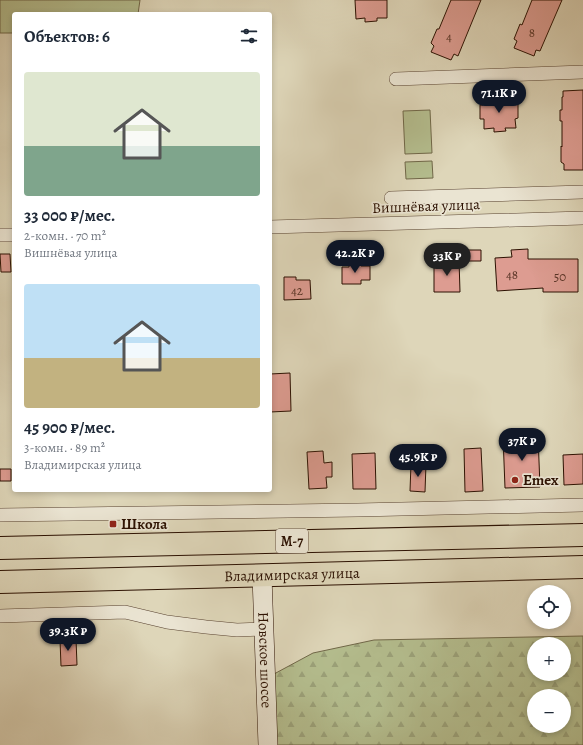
<!DOCTYPE html>
<html lang="ru">
<head>
<meta charset="utf-8">
<style>
	body { margin:0; font-family:Alegreya,serif; background:#f2f2f3; color:#1f2937; height:100vh; display:flex; flex-direction:column; font-size:15px; white-space:nowrap }
	* { box-sizing:border-box; margin:0 }
	p { font-size:13px; color:#747a83 }
	.icon { flex:none; width:22px; height:22px; fill:none; stroke:currentColor; stroke-width:2; stroke-linecap:round; stroke-linejoin:round }
	.map { position:relative; flex:1; overflow:hidden }
	.panel { position:absolute; left:12px; top:12px; width:260px; height:480px; display:flex; flex-direction:column; background:#fff; border-radius:4px; box-shadow:0 2px 6px #0003 }
	.panel>* { flex:none }
	.controls { position:absolute; left:527px; top:585px; display:grid; gap:8px }
	.controls a { display:grid; place-items:center; width:44px; height:44px; border-radius:50%; background:#fff; box-shadow:0 2px 6px #0003; font-size:20px }
	.price { position:absolute; translate:-50% -34px; padding:0 9px; border-radius:14px; background:#111827; color:#fff; font-size:13px; line-height:26px; filter:drop-shadow(0 1px 2px #0008) }
	.price::after { content:''; position:absolute; left:50%; top:24px; width:12px; height:9px; margin-left:-6px; background:inherit; clip-path:polygon(0 0,100% 0,50% 100%) }
	.price.selected { background:#222; color:#fff }
	ul { padding:0; list-style:none }
	li { display:grid; align-content:center; gap:8px; height:212px; padding:0 12px }
	li span { display:grid; place-items:center; height:124px; border-radius:4px; color:#555 }
	li>.icon { margin-inline-start:auto }
	span .icon { width:72px; height:72px; fill:#fffc; stroke-width:1 }
	li b { font-size:17px }
	h2 { display:flex; justify-content:space-between; align-items:center; height:48px; padding:0 12px; font-size:17px }
	.map>svg:first-child { display:block }
	.green { fill:#b4bd8e; stroke:#706748 }
	.forest { fill:url(#forest-firs); stroke:#706748; fill-rule:evenodd }
	.building { fill:#dd9c91; stroke:#2c1102 }
	.lines { fill:none; stroke-linecap:round; stroke-linejoin:round }
	.street-casing { stroke:#584230; stroke-width:14 }
	.secondary-casing { stroke:#2c1102; stroke-width:20 }
	.highway-casing { stroke:#2c1102; stroke-width:24 }
	.street { stroke:#eae4d2; stroke-width:13 }
	.secondary { stroke:#eae4d2; stroke-width:19 }
	.highway { stroke:#ded6b9; stroke-width:22 }
	.poi-dot { fill:#8f2418; stroke:#eae4d2; stroke-width:1.5 }
	.labels { text-anchor:middle; stroke-width:3.5; stroke-linejoin:round; paint-order:stroke }
	.number-label { font-size:13px; fill:#583426 }
	.shield { fill:#eae4d2; stroke:#655040; stroke-width:1 }
	.shield-label { font-size:14px; font-weight:bold; fill:#2c1102 }
	.street-label { font-size:15px; fill:#2c1102; stroke:#eae4d2 }
	.poi-label { font-size:15px; font-weight:bold; fill:#2c1102; stroke:#eae4d2; text-anchor:start }
</style>
</head>
<body>
<div class="map">
<svg width="583" height="745" viewBox="0 0 583 745">
	<defs>
		<pattern id="forest-firs" width="22" height="20" patternUnits="userSpaceOnUse"><rect width="22" height="20" fill="#b4bd8e"/><path d="M5 1l3.5 6h-7zM16 11l3.5 6h-7z" fill="#9ba179"/></pattern>
	</defs>
	<rect width="100%" height="100%" fill="#ded6b9"/>
	<filter id="stains"><feTurbulence type="fractalNoise" baseFrequency=".005" numOctaves="4"/><feColorMatrix values="0 0 0 0 .2 0 0 0 0 .09 0 0 0 0 .02 0 0 0 .5 -.17"/></filter>
	<radialGradient id="worn" r=".72"><stop offset=".6" stop-color="#630" stop-opacity="0"/><stop offset="1" stop-color="#630" stop-opacity=".3"/></radialGradient>
	<path class="green" d="M0,0H140L138,14H14V33H0Z
		M430,110L432,153L405,154L403,111Z
		M432,161L433,178L406,179L405,162Z"/>
	<path class="forest" d="M583,636V745H276L274,674L313,653L374,640ZM534,644H564V674H534ZM534,696H564V726H534Z"/>
	<path class="building" d="M355,0H387V18H377V21L365,22V18L356,19Z
		M451,0H481L458,56L454,54L451,60L431,52L434,46L431,43L437,29H439Z
		M532,0H562L540,51L536,50L534,56L514,48L517,41L514,39L520,24L522,25Z
		M583,90V170H564V164L561,162V146L562,147V121H560V110H562V97H563V91Z
		M515,98V104H518V118L515,119L516,128H505L506,131L494,132V128L484,129V119H480V105H483V99Z
		M528,249V259H578V292H543V288L497,291L495,258L512,257L511,250Z
		M465,250H481V261H465Z
		M0,254H10L11,272H1Z
		M447,260H459L460,292H434V263H447Z
		M349,263H361V266H370V280H361V284H342V267H349Z
		M284,277H296V280H310L311,299L284,300Z
		M290,373L291,411L270,412V374Z
		M538,435L540,487L505,488L503,436Z
		M481,448L483,491L465,492L464,449Z
		M323,451L324,463L332,462V477H326L327,488L309,489L307,452Z
		M375,453L376,489H353L352,454Z
		M583,454V484L564,485L563,455Z
		M411,464H426L425,492L410,491Z
		M0,469H11V481H0Z
		M76,639L77,665L61,666L60,640Z"/>
	<g class="lines">
		<g class="street-casing">
			<path id="street" d="M396,79L583,72
				M391,198L583,192
				M270,227L583,218
				M0,235H14
				M0,515L358,510L583,505
				M0,616L125,612L167,622L206,627L237,630L264,629"/>
		</g>
		<g class="secondary-casing">
			<g id="secondary">
				<path id="s1" d="M262,576L268,745"/>
			</g>
		</g>
		<g class="highway-casing">
			<g id="highway">
				<path d="M0,548L583,535"/>
				<path id="s2" d="M0,582L583,567"/>
			</g>
		</g>
		<use href="#street" class="street"/>
		<use href="#secondary" class="secondary"/>
		<use href="#highway" class="highway"/>
	</g>
	<g class="poi-dot">
		<circle cx="515" cy="480" r="4"/>
		<rect x="109" y="520" width="8" height="8" rx="2"/>
	</g>
	<g class="labels">
		<g class="number-label">
			<text x="532" y="37">8</text>
			<text x="449" y="41">4</text>
			<text x="512" y="279">48</text>
			<text x="560" y="281">50</text>
			<text x="297" y="295">42</text>
		</g>
		<rect class="shield" x="276" y="529" width="32" height="24" rx="3"/>
		<g class="shield-label">
			<text x="292" y="546">М-7</text>
		</g>
		<g class="street-label">
			<text transform="translate(426 206) rotate(-2)" y="5">Вишнёвая улица</text>
			<text dy="5" stroke="none"><textPath href="#s2" startOffset="292">Владимирская улица</textPath></text>
			<text dy="5" stroke="none"><textPath href="#s1" startOffset="84">Новское шоссе</textPath></text>
		</g>
		<g class="poi-label">
			<text x="523" y="485">Emex</text>
			<text x="121" y="529">Школа</text>
		</g>
	</g>
	<rect width="100%" height="100%" filter="url(#stains)"/>
	<rect width="100%" height="100%" fill="url(#worn)"/>
</svg>
<div class="controls">
<a><svg class="icon" aria-label="locate" viewBox="0 0 24 24"><circle cx="12" cy="12" r="6"/><path d="M12 2v4M12 18v4M2 12h4M18 12h4"/></svg></a>
<a>+</a>
<a>−</a>
</div>
<b class="price" style="left:499px;top:114px">71.1K ₽</b>
<b class="price" style="left:355px;top:274px">42.2K ₽</b>
<b class="price selected" style="left:447px;top:277px">33K ₽</b>
<b class="price" style="left:522px;top:462px">37K ₽</b>
<b class="price" style="left:418px;top:478px">45.9K ₽</b>
<b class="price" style="left:68px;top:652px">39.3K ₽</b>
<section class="panel">
<h2>Объектов: 6<svg class="icon" aria-label="filters" viewBox="0 0 24 24"><path d="M4 7h16M4 17h16"/><circle cx="9" cy="7" r="2"/><circle cx="15" cy="17" r="2"/></svg></h2>
<ul>
<li><span style="background:linear-gradient(#dfe7d0 60%,#7fa58c 0)"><svg class="icon" aria-label="home" viewBox="0 0 24 24"><path d="M3 11l9-7 9 7M6 9v11h12V9"/></svg></span><div><b>33 000 ₽/мес.</b><p>2-комн. · 70 m²</p><p>Вишнёвая улица</p></div></li>
<li><span style="background:linear-gradient(#bfe0f5 60%,#c2b280 0)"><svg class="icon" aria-label="home" viewBox="0 0 24 24"><path d="M3 11l9-7 9 7M6 9v11h12V9"/></svg></span><div><b>45 900 ₽/мес.</b><p>3-комн. · 89 m²</p><p>Владимирская улица</p></div></li>
</ul>
</section>
</div>
</body>
</html>
